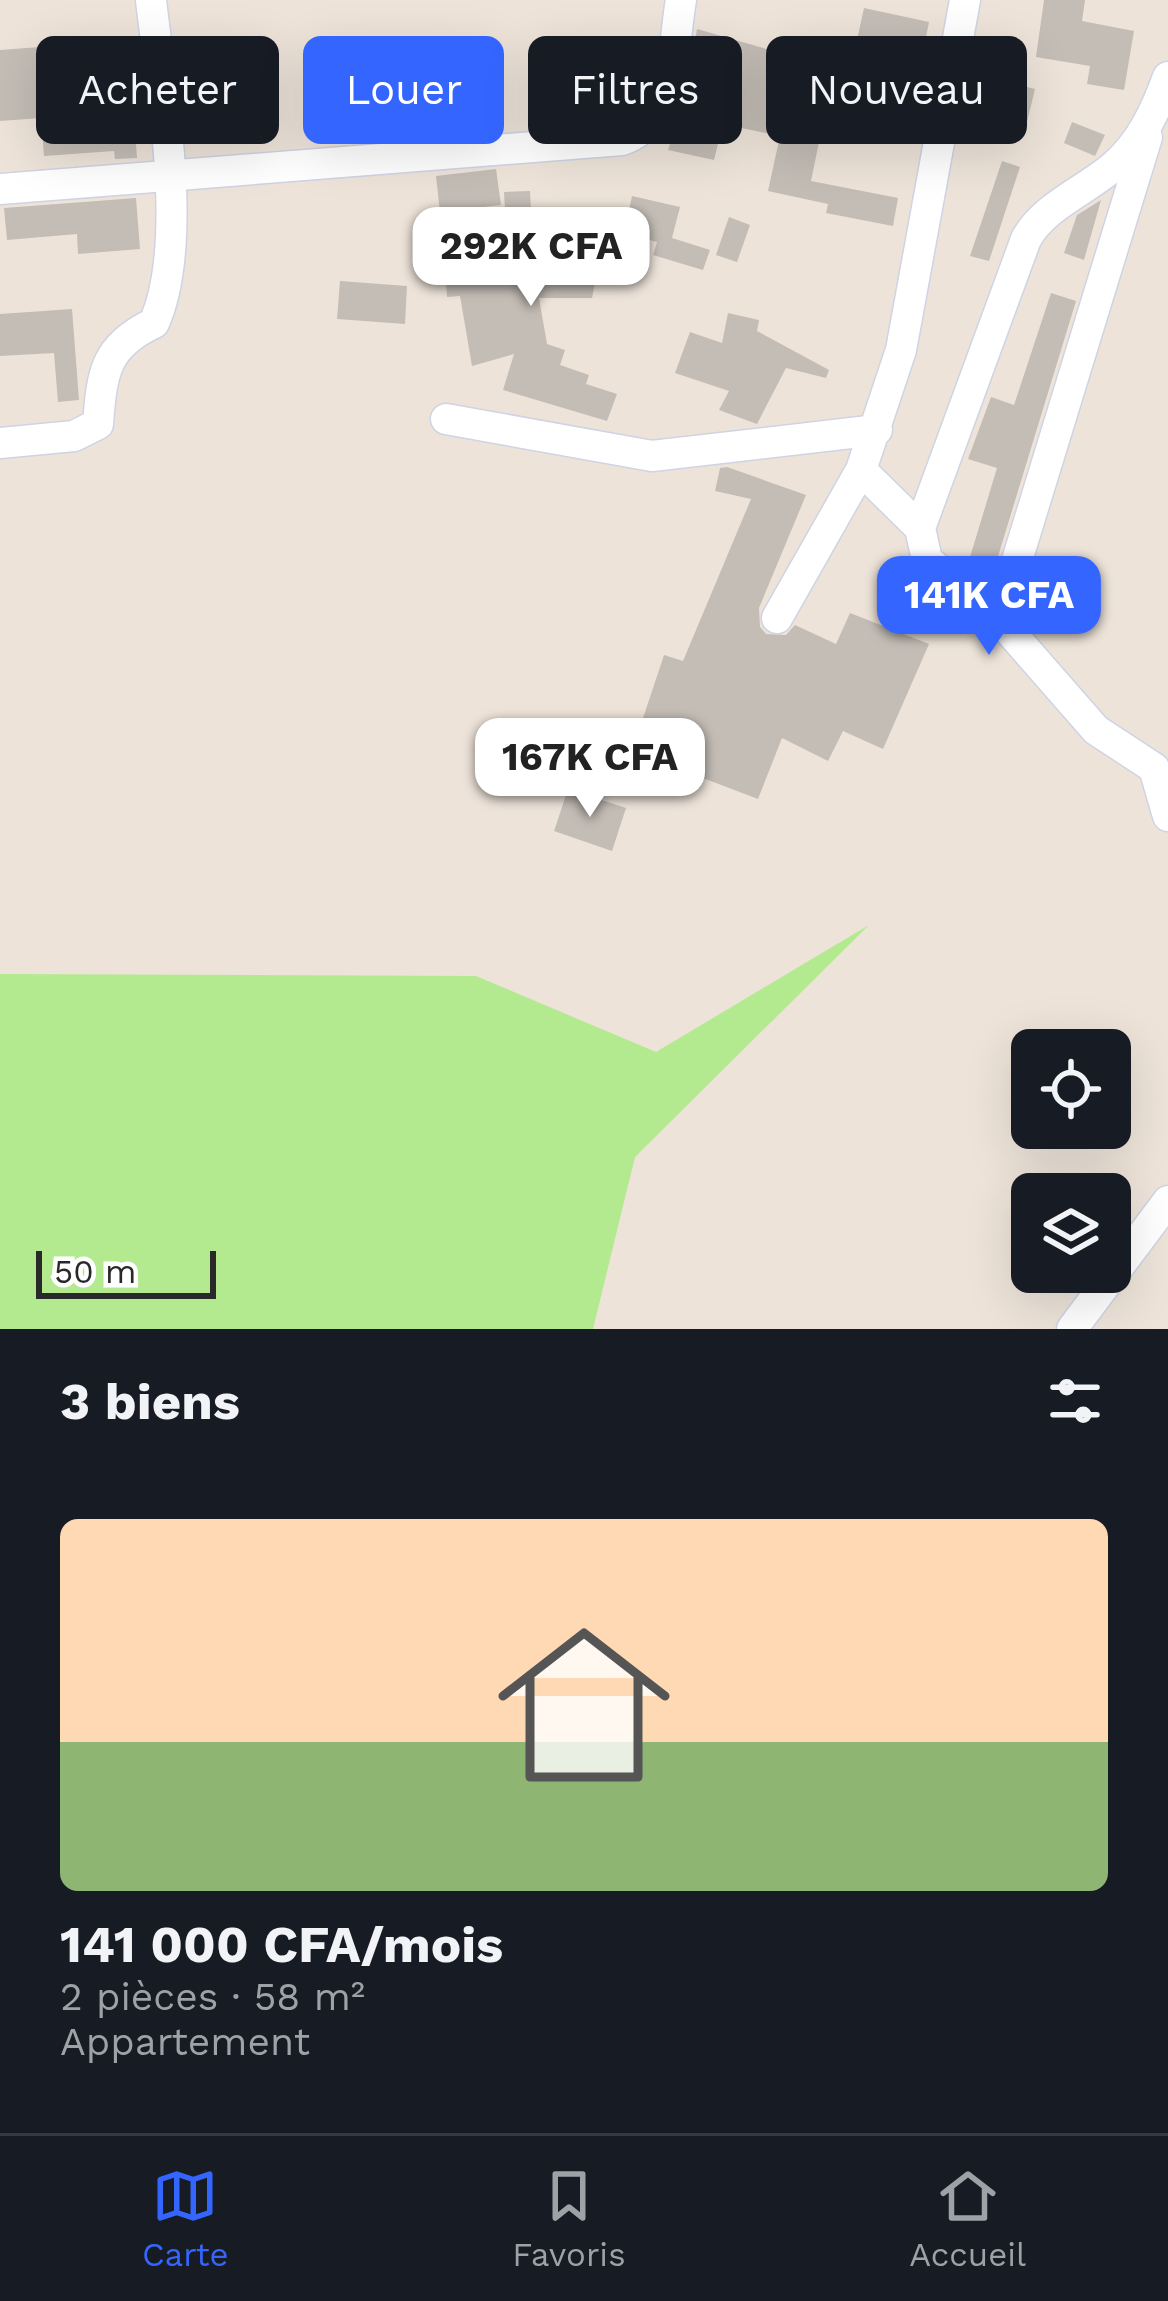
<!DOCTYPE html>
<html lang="fr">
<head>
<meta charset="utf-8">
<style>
	body { margin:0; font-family:"Work Sans",sans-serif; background:#242831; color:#f1f3f6; height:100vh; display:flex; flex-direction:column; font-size:45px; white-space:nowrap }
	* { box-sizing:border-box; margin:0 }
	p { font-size:39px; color:#9ea1a6 }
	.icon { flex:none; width:66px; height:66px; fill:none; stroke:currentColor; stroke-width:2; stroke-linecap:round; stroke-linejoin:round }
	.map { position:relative; height:1329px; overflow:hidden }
	.panel { display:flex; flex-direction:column; background:#171b24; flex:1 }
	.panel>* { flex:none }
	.guide { position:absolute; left:36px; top:36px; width:1098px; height:108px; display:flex; gap:24px }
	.buttons { position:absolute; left:1011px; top:1029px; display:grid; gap:24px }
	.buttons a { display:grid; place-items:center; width:120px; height:120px; border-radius:18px; background:#171b24; box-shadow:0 12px 48px #0002; font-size:60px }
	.scale { position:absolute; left:36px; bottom:30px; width:180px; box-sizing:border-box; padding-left:12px; border:6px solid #292929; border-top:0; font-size:33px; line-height:42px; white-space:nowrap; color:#292929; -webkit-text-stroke:9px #fff; paint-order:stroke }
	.price { position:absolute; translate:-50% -102px; padding:0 27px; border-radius:24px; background:#fff; color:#222; font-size:39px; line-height:78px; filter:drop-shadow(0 3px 6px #0008) }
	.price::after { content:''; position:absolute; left:50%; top:72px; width:36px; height:27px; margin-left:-18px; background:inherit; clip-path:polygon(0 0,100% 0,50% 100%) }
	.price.active { background:#3466ff; color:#fff }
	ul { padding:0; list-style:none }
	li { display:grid; align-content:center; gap:24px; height:636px; padding:0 60px }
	li span { display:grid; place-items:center; height:372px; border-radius:18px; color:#555 }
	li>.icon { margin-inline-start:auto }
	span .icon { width:216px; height:216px; fill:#fffc; stroke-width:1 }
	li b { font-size:51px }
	h2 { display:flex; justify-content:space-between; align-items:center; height:144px; padding:0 60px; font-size:51px }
	.pill { padding:0 42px; border-radius:18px; background:#171b24; box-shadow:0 12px 48px #0002; font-size:42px; line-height:108px }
	.pill.active { background:#3466ff; color:#fff }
	.menu { display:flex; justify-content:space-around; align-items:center; height:168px; border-top:3px solid #363941; background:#171b24; font-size:33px; color:#9ea1a6 }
	.menu a { display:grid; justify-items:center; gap:6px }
	.menu .active { color:#3466ff }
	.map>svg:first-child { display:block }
	.green { fill:#b3ea8f }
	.building { fill:#c4bdb6 }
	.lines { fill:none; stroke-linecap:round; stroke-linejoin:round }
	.minor-casing { stroke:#ced4e4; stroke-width:33 }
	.minor { stroke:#fff; stroke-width:30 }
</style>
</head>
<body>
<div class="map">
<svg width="1168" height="1329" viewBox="0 0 1168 1329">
	<rect width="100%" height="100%" fill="#ede3d9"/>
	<path class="green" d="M869,925L635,1157L593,1329H0V974L476,976L656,1052Z"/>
	<path class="building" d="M1044,0H1085L1082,21L1134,31L1124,90L1087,84L1090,66L1036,57Z
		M864,8L929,22L909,122L840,105L833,144L819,142L811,181L898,198L893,226L826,213L828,204L768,191L780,136L723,124L714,160L668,150L688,86L697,29L794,57L851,67Z
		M53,46L54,54L79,53L80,66L130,63L137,158L115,159L114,151L44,156L41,118L0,121V50Z
		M974,74L1035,89L1026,126L965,111Z
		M1072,122L1105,135L1095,156L1064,143Z
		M1002,161L1020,167L989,261L970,256Z
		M496,169L501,205L440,212L436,176Z
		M530,191L533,256L571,253L570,219L608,218L592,298H539L547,344L565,350L560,365L589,375L586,384L617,394L607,421L503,390L514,354L472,366L460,296L447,297L445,266L508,262L504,192Z
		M632,196L680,207L672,238L710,250L703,270L653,255L657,242L624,233Z
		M136,198L140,249L78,254L77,234L7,240L4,208Z
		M1101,200L1084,260L1064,253L1077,215Z
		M729,217L750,225L737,262L716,255Z
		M340,281L407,286L405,324L337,319Z
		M1051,293L1076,301L989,586L967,567L997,468L968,459L991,397L1014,405Z
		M72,309L79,400L58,402L54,353L0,356V314Z
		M728,313L759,320L757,331L829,370L826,378L786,368L757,424L719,410L729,391L675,373L690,332L722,343Z
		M727,467L806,495L759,608L760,627L766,634L786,635L795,625L836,644L850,613L929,644L883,749L843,731L828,761L782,738L758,799L632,751L664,655L683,661L751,499L715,491L720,468Z
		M568,789L626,808L612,851L554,831Z"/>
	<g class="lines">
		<g class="minor-casing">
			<path id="minor" d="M0,189L622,140C677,121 672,50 681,0
				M446,419L652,456L877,430
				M0,443L74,436L98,424C102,372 105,346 154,323C190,242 161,89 151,0
				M861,470L920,528L927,560L999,619L1096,730L1154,768L1168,816
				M920,528L1026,239C1044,206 1085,191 1114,166C1141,143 1156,110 1168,77
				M777,618L861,470L901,350L965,0
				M999,619L1147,137
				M1072,1329L1168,1201"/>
		</g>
		<use href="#minor" class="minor"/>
	</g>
</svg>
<div class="buttons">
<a><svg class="icon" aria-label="locate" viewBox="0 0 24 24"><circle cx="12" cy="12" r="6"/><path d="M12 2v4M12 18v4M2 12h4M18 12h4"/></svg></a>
<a><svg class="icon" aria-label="layers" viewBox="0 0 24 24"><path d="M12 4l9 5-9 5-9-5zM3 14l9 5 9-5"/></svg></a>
</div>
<div class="scale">50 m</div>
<b class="price" style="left:531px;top:309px">292K CFA</b>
<b class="price active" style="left:989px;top:658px">141K CFA</b>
<b class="price" style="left:590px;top:820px">167K CFA</b>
<div class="guide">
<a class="pill">Acheter</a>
<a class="pill active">Louer</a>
<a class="pill">Filtres</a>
<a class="pill">Nouveau</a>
</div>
</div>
<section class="panel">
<h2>3 biens<svg class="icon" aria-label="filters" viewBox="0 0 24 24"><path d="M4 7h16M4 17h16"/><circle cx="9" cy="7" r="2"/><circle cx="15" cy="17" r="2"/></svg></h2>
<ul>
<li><span style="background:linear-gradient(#ffd9b3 60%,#8fb573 0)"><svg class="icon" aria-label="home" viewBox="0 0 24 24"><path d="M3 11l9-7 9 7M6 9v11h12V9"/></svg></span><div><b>141 000 CFA/mois</b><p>2 pièces · 58 m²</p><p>Appartement</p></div></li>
</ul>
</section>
<nav class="menu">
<a class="active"><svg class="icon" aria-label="map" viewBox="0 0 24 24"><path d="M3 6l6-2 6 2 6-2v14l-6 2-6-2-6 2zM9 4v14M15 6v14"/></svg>Carte</a>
<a><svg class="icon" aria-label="saved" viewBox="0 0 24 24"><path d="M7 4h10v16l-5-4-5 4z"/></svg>Favoris</a>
<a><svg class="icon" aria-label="home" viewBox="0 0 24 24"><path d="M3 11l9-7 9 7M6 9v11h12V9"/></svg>Accueil</a>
</nav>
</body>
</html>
